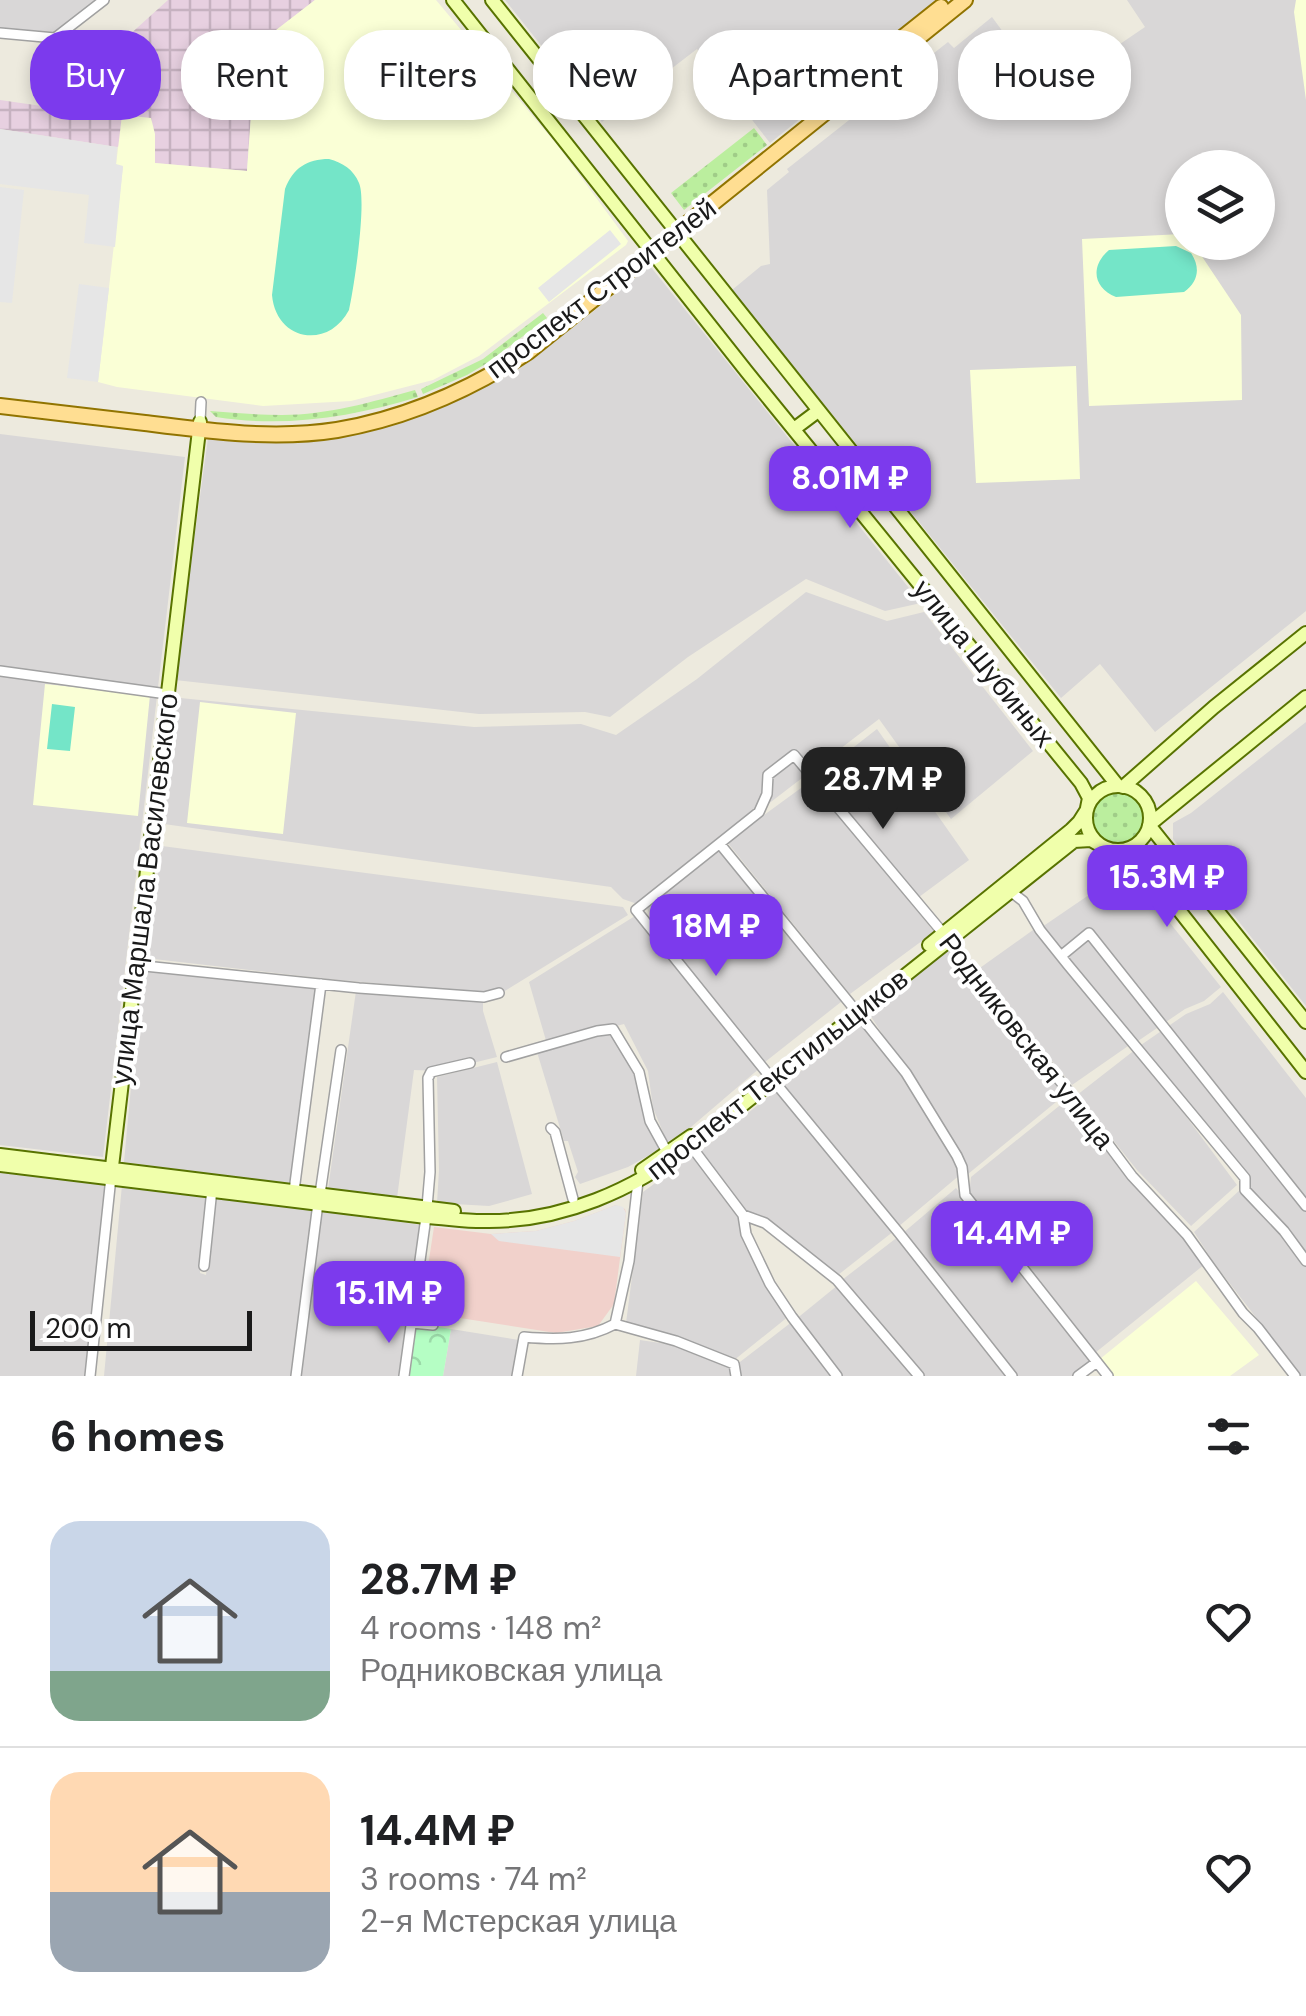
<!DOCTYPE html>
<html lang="en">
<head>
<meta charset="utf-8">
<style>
	body { margin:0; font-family:"DM Sans",sans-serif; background:#f6f6f6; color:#202124; height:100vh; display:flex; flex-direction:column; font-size:38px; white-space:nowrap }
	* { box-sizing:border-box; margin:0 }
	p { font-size:32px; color:#757577 }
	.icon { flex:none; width:55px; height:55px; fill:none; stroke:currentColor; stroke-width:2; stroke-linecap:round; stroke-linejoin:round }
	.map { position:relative; height:1376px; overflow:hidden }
	.panel { display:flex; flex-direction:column; background:#fff; flex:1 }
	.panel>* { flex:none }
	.guide { position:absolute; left:30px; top:30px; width:1248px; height:90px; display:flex; gap:20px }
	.fabs { position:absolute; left:1165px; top:150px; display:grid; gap:20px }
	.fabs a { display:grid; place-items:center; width:110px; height:110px; border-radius:50%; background:#fff; box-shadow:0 5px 15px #0003; font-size:50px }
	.scale { position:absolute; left:30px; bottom:25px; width:222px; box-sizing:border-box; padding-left:10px; border:5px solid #1a1a1a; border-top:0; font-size:28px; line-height:35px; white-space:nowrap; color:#1a1a1a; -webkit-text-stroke:8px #fff; paint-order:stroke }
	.price { position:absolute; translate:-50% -85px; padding:0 22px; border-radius:20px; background:#7c3aed; color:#fff; font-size:32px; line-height:65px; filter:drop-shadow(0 2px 5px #0008) }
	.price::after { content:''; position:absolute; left:50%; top:60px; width:30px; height:22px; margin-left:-15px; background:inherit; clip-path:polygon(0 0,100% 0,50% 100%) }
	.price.active { background:#222; color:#fff }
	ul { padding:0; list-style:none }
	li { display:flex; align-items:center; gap:30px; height:250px; padding:0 50px }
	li+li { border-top:2px solid #e0e0e0 }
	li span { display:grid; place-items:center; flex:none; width:280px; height:200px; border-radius:30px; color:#555 }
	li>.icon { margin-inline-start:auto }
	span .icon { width:120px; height:120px; fill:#fffc; stroke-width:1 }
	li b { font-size:42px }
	h2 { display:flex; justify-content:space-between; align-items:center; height:120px; padding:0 50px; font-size:42px }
	.tag { padding:0 35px; border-radius:40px; background:#fff; box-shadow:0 5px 15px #0003; font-size:35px; line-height:90px }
	.tag.active { background:#7c3aed; color:#fff }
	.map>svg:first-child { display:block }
	.residential { fill:#d9d7d7; fill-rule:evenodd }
	.commercial { fill:#f1d1cb }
	.industrial { fill:url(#industrial-grid) }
	.education { fill:#faffd6 }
	.grass { fill:url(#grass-dots) }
	.park { fill:url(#park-crowns) }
	.pitch { fill:#74e5c8 }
	.parking { fill:#e6e6e6 }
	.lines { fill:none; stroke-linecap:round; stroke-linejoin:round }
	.street-casing { stroke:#a1a1a1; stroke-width:12 }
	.secondary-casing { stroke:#587300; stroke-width:16 }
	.primary-casing { stroke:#917400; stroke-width:18 }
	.street { stroke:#fff; stroke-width:9 }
	.secondary { stroke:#f0ffab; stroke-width:12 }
	.primary { stroke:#ffde92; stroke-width:14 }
	.labels { text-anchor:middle; stroke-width:8; stroke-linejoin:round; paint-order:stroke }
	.street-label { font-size:28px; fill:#1a1a1a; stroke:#fff }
</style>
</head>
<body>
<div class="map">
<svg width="1306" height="1376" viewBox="0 0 1306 1376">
	<defs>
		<pattern id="industrial-grid" width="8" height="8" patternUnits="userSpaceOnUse" patternTransform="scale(2.5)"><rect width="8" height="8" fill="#e7d0e0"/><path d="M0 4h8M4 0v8" fill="none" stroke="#c6b2c0"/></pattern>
		<pattern id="grass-dots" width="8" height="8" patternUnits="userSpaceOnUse" patternTransform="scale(2.5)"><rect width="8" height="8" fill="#bbee9e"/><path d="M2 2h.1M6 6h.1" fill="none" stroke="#a0cc88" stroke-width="1.8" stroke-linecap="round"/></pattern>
		<pattern id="park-crowns" width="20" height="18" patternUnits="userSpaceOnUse" patternTransform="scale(2.5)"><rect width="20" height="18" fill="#b5fec4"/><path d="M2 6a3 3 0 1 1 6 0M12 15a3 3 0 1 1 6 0" fill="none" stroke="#9bd9a8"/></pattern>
	</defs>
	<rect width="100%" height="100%" fill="#edeade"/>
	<path class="residential" d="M0,0H107L58,39L0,33Z
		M505,0H948L770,143L697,49L602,122Z
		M1127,0H1306V611L1155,732L1100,664L1061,698L732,290L761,266L770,264L767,190L789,172L787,169L948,42L954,48L992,17L1048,93L1145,27ZM1182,168H1258V242H1182Z
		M650,266L921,603L885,611L806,579L688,657L610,717L585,712L479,714L175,680L208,438L258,442L340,438L382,428L435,409L488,384L518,366L579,323Z
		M0,434L185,457L103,1157L0,1145Z
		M806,592L887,621L924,612L1033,751L951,819L879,719L724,838L643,906L623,899L611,887L157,823L170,697L474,727L581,724L616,735L697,679Z
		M1306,722V1006L1173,839V823L1191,813Z
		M877,729L969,860L919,897L818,775Z
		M812,780L934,932L850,994L727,842Z
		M722,845L846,998L765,1062L670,946L647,909Z
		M162,846L623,907L628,915L500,994L328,979L145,958Z
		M1127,869L1221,987L1204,1001L1185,1009L1138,1041L1042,927Z
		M643,911L665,949L761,1067L684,1133L667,1142L653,1108L648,1071L624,1024L547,1044L529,982Z
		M1033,930L1131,1044L1072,1085L977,970Z
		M948,949L1067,1093L968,1174L962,1156L870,1015Z
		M142,968L319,988L294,1185L124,1162Z
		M356,991L483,999V1011L497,1057L440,1071L414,1070L397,1198L328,1189Z
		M1223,992L1306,1098V1254L1242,1184L1141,1045L1186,1014L1210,1004Z
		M863,1022L905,1078L961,1174L898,1227L783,1085Z
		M621,1031L642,1072L647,1108L662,1148L628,1167L580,1184L575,1177L578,1172L568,1141H564L537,1052Z
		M1136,1049L1237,1185L1191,1226L1137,1170L1077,1095Z
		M497,1062L532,1194L489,1206L437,1203L439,1170L437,1077Z
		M778,1089L894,1231L838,1275L764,1218L745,1212L698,1153Z
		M1069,1098L1205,1264L1095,1353L969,1194L971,1177Z
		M692,1156L741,1215L789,1316L733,1361L626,1323L643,1192Z
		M0,1173L107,1183L87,1376H0Z
		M122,1185L210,1197L200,1273L206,1275L216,1197L317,1211L292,1376H104Z
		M956,1188L1093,1362L1073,1376H1017L903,1233Z
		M1241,1189L1306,1263V1376H1301L1214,1263L1194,1232Z
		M322,1211L428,1226L405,1376H298Z
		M899,1236L1010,1376H923L842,1280Z
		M838,1285L916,1376H839L795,1320Z
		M793,1321L834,1376H739L736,1365Z
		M451,1329L519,1340L513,1376H443Z
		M640,1340L667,1344L693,1352L731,1369L732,1376H636Z"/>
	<path class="commercial" d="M616,1205L625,1209L626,1213L614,1304L598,1326L556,1333L421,1312L434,1227L491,1234L536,1231L574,1221Z"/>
	<path class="industrial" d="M168,0H315L258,44L263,51L261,101L252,102L247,171L154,163L155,134L117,147L0,129V100L111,116L117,46Z"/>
	<path class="education" d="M315,0H436L558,146L628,241L626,245L479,356L433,380L351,401L263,406L117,387L98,382L123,167L116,165L122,115L151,118L155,134V163L247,171L252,101L261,100L263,51L258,44Z
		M1296,0H1306V100L1294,12Z
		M1182,234V242L1193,243L1241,315L1242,400L1089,406L1082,239Z
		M1076,366L1080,479L976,483L970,370Z
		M45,684L150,695L138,816L33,805Z
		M200,702L296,713L283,834L187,823Z
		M1196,1281L1259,1355L1230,1376H1112L1100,1359Z"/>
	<path class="grass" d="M754,128L767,145L684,210L671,193Z
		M543,313L547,318L489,362L467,375L423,394L421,389L483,359Z
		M415,390L418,397C352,417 285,428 216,417L210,411C234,413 258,415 282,415C327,415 372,402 415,390Z
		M1092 818a26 26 0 1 1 52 0a26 26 0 1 1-52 0Z"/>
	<path class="park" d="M412,1323L451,1329L443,1376H404Z"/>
	<path class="pitch" d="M329,159C343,163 353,169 359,183C367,201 354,288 349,310C328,350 276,341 272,295L285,189C293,168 307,159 329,159Z
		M1176,246L1191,253C1201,268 1198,282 1184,292L1116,297C1093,288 1090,266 1109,250Z
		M52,704L75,707L70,751L47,749Z"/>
	<path class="parking" d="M0,129L117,147L116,164L123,166L115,247L84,243L89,195L0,184Z
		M0,187L24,190L12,303L0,302Z
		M610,230L621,244L549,302L538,288Z
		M79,284L109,288L98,382L67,378Z
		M616,1205L623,1207L626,1213L620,1257L499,1241L491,1234L536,1231L574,1221Z"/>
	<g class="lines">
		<g class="street-casing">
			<path id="street" d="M0,33L55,38L104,0
				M200,422L201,402
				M0,671L167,694
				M720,844L852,1006
				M1010,891L1023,901L1040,930L1068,965L1245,1178V1190L1284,1231L1306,1261
				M948,940L1021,1034L1070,1093L1132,1176L1187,1235L1243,1313L1258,1328L1295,1376
				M1061,956L1089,933L1306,1206
				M135,965L359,988L484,997L499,993
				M858,1013L906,1073L957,1156L962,1167L965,1195L1108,1376
				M506,1057L597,1031L613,1029L639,1072L650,1121L667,1152
				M767,1073L636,910L759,812L767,794L768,775L794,755L943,933
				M773,1080L899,1233L1012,1376
				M551,1128L555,1132L573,1199
				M691,1146L743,1215L746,1234L770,1284L792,1317L837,1376
				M638,1181L629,1261L615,1324L676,1341L734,1364L736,1376
				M294,1191L321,984
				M320,1194L341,1050
				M427,1207L430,1172L428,1078L431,1072L470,1063
				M743,1215L765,1223L837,1280L919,1376
				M204,1266L212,1189
				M412,1323L433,1325
				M90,1376L111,1177
				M296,1376L318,1203
				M404,1376L426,1217
				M517,1376L524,1337C557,1340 585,1340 615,1324
				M1078,1376L1097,1362"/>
		</g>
		<g class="secondary-casing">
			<path id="secondary" d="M453,0L747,372L1081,783L1089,798L1087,808
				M492,0L1118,786
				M794,429L818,411
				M1086 818a32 32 0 1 1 64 0a32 32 0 1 1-64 0Z
				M1123,787L1214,707L1306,633
				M1149,825L1306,1022
				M1149,825L1306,697
				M1119,850L1130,853L1138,858L1306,1072
				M929,945L1071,830L1079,822L1086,811
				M0,1155L454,1211
				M0,1165L426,1217C447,1218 468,1222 489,1221C563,1221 633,1190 691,1146L1074,841L1091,840L1098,844
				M642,1170L691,1136
				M111,1175L200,422"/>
		</g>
		<g class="primary-casing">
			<path id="primary" d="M868,65L941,7
				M0,406C48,412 97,417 145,423C208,431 274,440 337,430C407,418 470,390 528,352L965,0"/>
		</g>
		<use href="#street" class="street"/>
		<use href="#secondary" class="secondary"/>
		<use href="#primary" class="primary"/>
	</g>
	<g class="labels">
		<g class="street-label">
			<text transform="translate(601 288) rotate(-37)" y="10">проспект Строителей</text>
			<text transform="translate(984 663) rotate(51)" y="10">улица Шубиных</text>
			<text transform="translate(144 889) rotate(-83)" y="10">улица Маршала Василевского</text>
			<text transform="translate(1027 1041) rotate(52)" y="10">Родниковская улица</text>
			<text transform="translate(777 1074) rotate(-38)" y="10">проспект Текстильщиков</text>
		</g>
	</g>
</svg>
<div class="fabs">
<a><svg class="icon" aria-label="layers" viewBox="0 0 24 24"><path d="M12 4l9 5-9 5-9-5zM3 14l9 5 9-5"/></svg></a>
</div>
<div class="scale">200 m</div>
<b class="price" style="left:850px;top:531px">8.01M ₽</b>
<b class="price active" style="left:883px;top:832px">28.7M ₽</b>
<b class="price" style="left:1167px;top:930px">15.3M ₽</b>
<b class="price" style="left:716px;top:979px">18M ₽</b>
<b class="price" style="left:1012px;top:1286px">14.4M ₽</b>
<b class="price" style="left:389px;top:1346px">15.1M ₽</b>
<div class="guide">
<a class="tag active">Buy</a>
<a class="tag">Rent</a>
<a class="tag">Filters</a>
<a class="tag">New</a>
<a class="tag">Apartment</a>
<a class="tag">House</a>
</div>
</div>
<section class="panel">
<h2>6 homes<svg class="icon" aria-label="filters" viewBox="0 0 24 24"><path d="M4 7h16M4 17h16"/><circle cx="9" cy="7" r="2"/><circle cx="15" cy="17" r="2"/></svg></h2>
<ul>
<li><span style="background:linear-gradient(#c9d6e8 75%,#7fa58c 0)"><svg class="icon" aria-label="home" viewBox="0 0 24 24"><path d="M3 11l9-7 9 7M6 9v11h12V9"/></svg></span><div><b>28.7M ₽</b><p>4 rooms · 148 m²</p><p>Родниковская улица</p></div><svg class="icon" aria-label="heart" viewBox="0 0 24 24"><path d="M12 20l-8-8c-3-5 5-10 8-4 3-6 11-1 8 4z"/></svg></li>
<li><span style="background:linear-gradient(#ffd9b3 60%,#9aa5b1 0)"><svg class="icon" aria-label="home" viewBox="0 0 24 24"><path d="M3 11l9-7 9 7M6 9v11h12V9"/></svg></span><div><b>14.4M ₽</b><p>3 rooms · 74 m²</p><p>2-я Мстерская улица</p></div><svg class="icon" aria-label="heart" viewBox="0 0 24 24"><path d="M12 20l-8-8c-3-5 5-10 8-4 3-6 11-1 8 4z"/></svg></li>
</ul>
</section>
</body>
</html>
